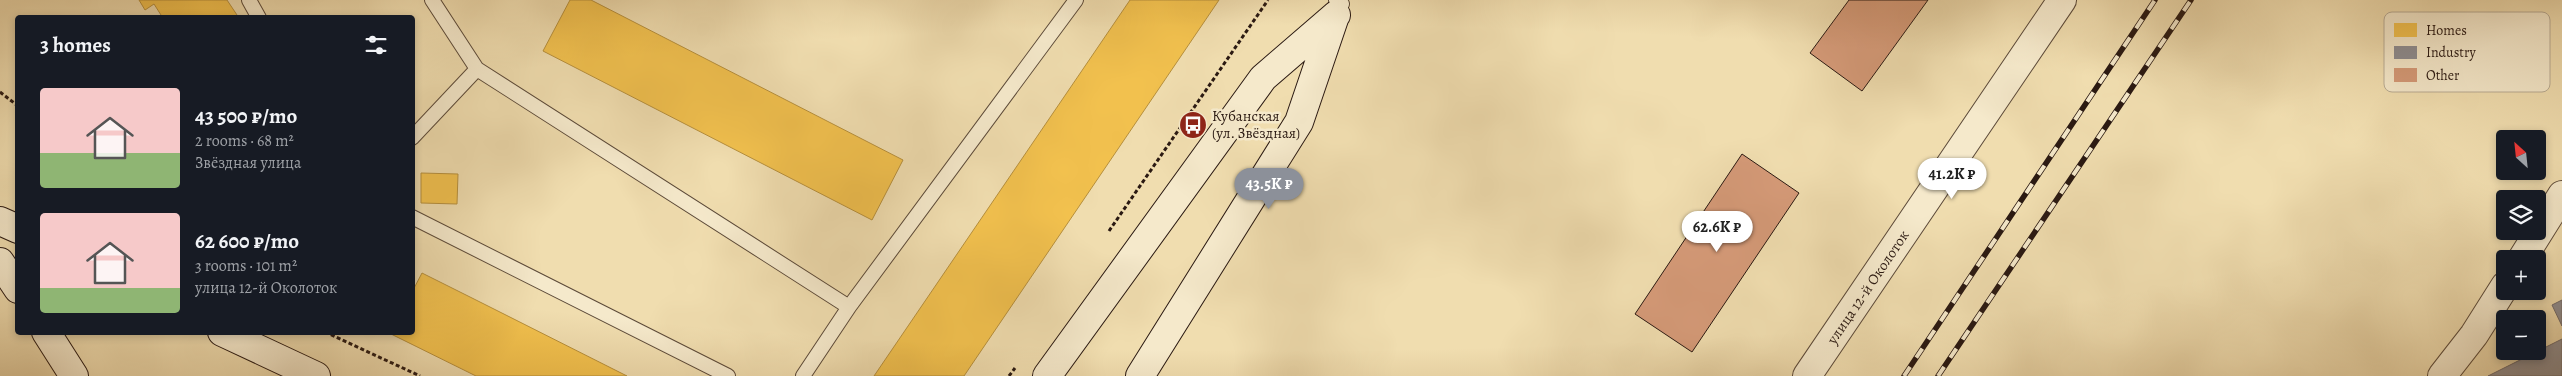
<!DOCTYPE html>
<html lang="en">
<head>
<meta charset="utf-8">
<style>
	body { margin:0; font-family:Alegreya,serif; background:#20242c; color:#f1f3f6; height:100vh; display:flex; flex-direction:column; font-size:19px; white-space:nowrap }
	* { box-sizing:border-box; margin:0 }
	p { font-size:16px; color:#9ea1a6 }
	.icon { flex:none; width:28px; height:28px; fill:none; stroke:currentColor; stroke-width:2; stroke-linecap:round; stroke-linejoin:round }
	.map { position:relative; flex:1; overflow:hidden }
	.drawer { position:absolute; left:15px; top:15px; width:400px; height:320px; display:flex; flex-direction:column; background:#171b24; border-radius:5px; box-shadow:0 2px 8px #0003 }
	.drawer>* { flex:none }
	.needle { width:32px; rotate:333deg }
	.tools { position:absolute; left:2496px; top:130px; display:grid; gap:10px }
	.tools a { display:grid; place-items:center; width:50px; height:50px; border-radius:5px; background:#171b24; box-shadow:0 2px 8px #0003; font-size:25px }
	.price { position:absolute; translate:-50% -42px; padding:0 11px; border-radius:18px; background:#fff; color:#222; font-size:16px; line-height:32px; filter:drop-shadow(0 1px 2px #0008) }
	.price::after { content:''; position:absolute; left:50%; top:30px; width:15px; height:11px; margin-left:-8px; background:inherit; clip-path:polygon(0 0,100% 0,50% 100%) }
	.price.selected { background:#8c9099; color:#fff }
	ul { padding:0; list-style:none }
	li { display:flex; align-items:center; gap:15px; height:125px; padding:0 25px }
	li span { display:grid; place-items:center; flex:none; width:140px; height:100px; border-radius:5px; color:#555 }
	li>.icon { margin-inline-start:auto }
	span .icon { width:60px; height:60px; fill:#fffc; stroke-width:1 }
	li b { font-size:21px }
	h2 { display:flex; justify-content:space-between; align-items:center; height:60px; padding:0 25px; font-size:21px }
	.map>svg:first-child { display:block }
	.homes { fill:#f2c14e; stroke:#b68f3c }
	.industry { fill:#8d8d92; stroke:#6f6a6c }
	.building { fill:#d59a78; stroke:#2a1912 }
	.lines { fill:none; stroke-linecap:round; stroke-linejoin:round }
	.lane-casing { stroke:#5c4a39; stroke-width:16 }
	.street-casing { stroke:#5c4a39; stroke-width:30 }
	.secondary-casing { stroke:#2a1912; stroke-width:30 }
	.path { stroke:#2a1912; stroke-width:3; stroke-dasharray:4 2.5; stroke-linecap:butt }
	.lane { stroke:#f5e9cb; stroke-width:14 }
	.street { stroke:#f5e9cb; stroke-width:28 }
	.secondary { stroke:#f5e9cb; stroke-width:28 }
	.rail-casing { stroke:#2a1912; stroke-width:5.5 }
	.rail { stroke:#f5e9cb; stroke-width:4; stroke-dasharray:11; stroke-linecap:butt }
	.labels { text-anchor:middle; stroke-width:5; stroke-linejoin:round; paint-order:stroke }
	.poi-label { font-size:15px; fill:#2a1912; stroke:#f5e9cb; text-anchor:start }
	.street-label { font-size:15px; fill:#2a1912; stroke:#f5e9cb }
	.key { fill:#f5e9cb; stroke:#b8ab94; stroke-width:1 }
	.key-label { font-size:14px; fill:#2a1912 }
</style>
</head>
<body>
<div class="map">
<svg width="2562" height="376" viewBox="0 0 2562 376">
	<rect width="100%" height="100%" fill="#f0ddaf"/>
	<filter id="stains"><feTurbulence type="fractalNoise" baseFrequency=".004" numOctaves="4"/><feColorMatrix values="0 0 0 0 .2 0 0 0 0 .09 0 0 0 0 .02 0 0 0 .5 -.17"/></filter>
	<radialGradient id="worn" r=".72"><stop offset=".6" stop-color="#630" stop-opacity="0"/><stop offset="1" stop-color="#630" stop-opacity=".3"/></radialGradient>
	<path class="homes" d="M139,0H227L239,18H158L161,15L154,4L145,10Z
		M570,0H591L903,160L872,220L543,51Z
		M1130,0H1219L964,376H874Z
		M421,173L458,174L457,204L421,203Z
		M422,273L474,299L627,376H476L391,334L412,332V292Z"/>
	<path class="industry" d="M2562,300V326L2552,305Z
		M2562,339V376H2488Z"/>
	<path class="building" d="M1849,0H1928L1862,91L1810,53Z
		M1742,154L1799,193L1692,352L1635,314Z"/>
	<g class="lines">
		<g class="lane-casing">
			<path id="lane" d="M249,0L259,18
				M432,0L477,69
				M1336,0L1342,4
				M412,138L477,69L849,307
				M412,217L728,376
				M803,376L849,307L1076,0"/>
		</g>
		<g class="street-casing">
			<path id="street" d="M2522,259L2562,195
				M1807,376L2062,0
				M2442,376L2474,335L2505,286"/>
		</g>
		<g class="secondary-casing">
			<path id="secondary" d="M0,221L18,229
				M0,262L18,289
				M46,332L74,376
				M222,332L316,376
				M1047,376L1263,78L1336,15
				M1140,376L1299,122L1335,16"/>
		</g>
		<path class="path" d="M0,92L18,106
			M1109,231L1268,0
			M325,332L420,376
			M1009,376L1015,368"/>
		<use href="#lane" class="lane"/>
		<use href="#street" class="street"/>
		<use href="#secondary" class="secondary"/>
		<g class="rail-casing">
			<path id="rail" d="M1904,376L2155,0
				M1938,376L2191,0"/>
		</g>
		<use href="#rail" class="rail"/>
	</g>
	<defs>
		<g id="bus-disc" transform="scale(1.4375)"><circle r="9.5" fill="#8f2418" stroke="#f5e9cb"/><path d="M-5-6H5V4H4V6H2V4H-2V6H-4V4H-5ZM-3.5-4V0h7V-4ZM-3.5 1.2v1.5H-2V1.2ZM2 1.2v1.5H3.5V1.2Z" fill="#fff"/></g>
	</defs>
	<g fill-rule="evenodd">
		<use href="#bus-disc" x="1193" y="125"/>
	</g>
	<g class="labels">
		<g class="poi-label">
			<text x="1212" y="121">Кубанская<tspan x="1212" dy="17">(ул. Звёздная)</tspan></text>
		</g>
		<g class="street-label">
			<text transform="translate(1868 287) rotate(-56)" y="5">улица 12-й Околоток</text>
		</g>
	</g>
	<rect x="2384" y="12" width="166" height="80" rx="8" class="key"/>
	<rect x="2394" y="23" width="23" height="14" fill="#f2c14e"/>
	<rect x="2394" y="46" width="23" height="13" fill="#8d8d92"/>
	<rect x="2394" y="68" width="23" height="14" fill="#d59a78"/>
	<g class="key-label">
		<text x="2426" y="35">Homes</text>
		<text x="2426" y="57">Industry</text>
		<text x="2426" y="80">Other</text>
	</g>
	<rect width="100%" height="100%" filter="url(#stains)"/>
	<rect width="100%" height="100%" fill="url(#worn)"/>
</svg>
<div class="tools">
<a><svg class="needle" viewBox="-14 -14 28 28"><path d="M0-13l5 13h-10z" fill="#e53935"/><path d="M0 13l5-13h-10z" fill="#9ea1a6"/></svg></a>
<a><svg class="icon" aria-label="layers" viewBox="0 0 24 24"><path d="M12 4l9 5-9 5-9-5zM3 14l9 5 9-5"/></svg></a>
<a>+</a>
<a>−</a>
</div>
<b class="price" style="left:1952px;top:200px">41.2K ₽</b>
<b class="price selected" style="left:1269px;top:210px">43.5K ₽</b>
<b class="price" style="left:1717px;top:253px">62.6K ₽</b>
<section class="drawer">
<h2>3 homes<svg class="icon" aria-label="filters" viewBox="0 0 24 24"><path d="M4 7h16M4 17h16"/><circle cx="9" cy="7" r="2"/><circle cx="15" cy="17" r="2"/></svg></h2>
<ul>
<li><span style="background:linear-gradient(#f6c9c9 65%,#8fb573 0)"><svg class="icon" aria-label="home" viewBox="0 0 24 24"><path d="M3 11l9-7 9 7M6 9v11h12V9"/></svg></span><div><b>43 500 ₽/mo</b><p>2 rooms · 68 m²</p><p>Звёздная улица</p></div></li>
<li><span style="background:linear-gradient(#f6c9c9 75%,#8fb573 0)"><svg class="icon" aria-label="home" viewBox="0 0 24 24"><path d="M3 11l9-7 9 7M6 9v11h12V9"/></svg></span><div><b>62 600 ₽/mo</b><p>3 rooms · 101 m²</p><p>улица 12-й Околоток</p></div></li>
</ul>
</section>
</div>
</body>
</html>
